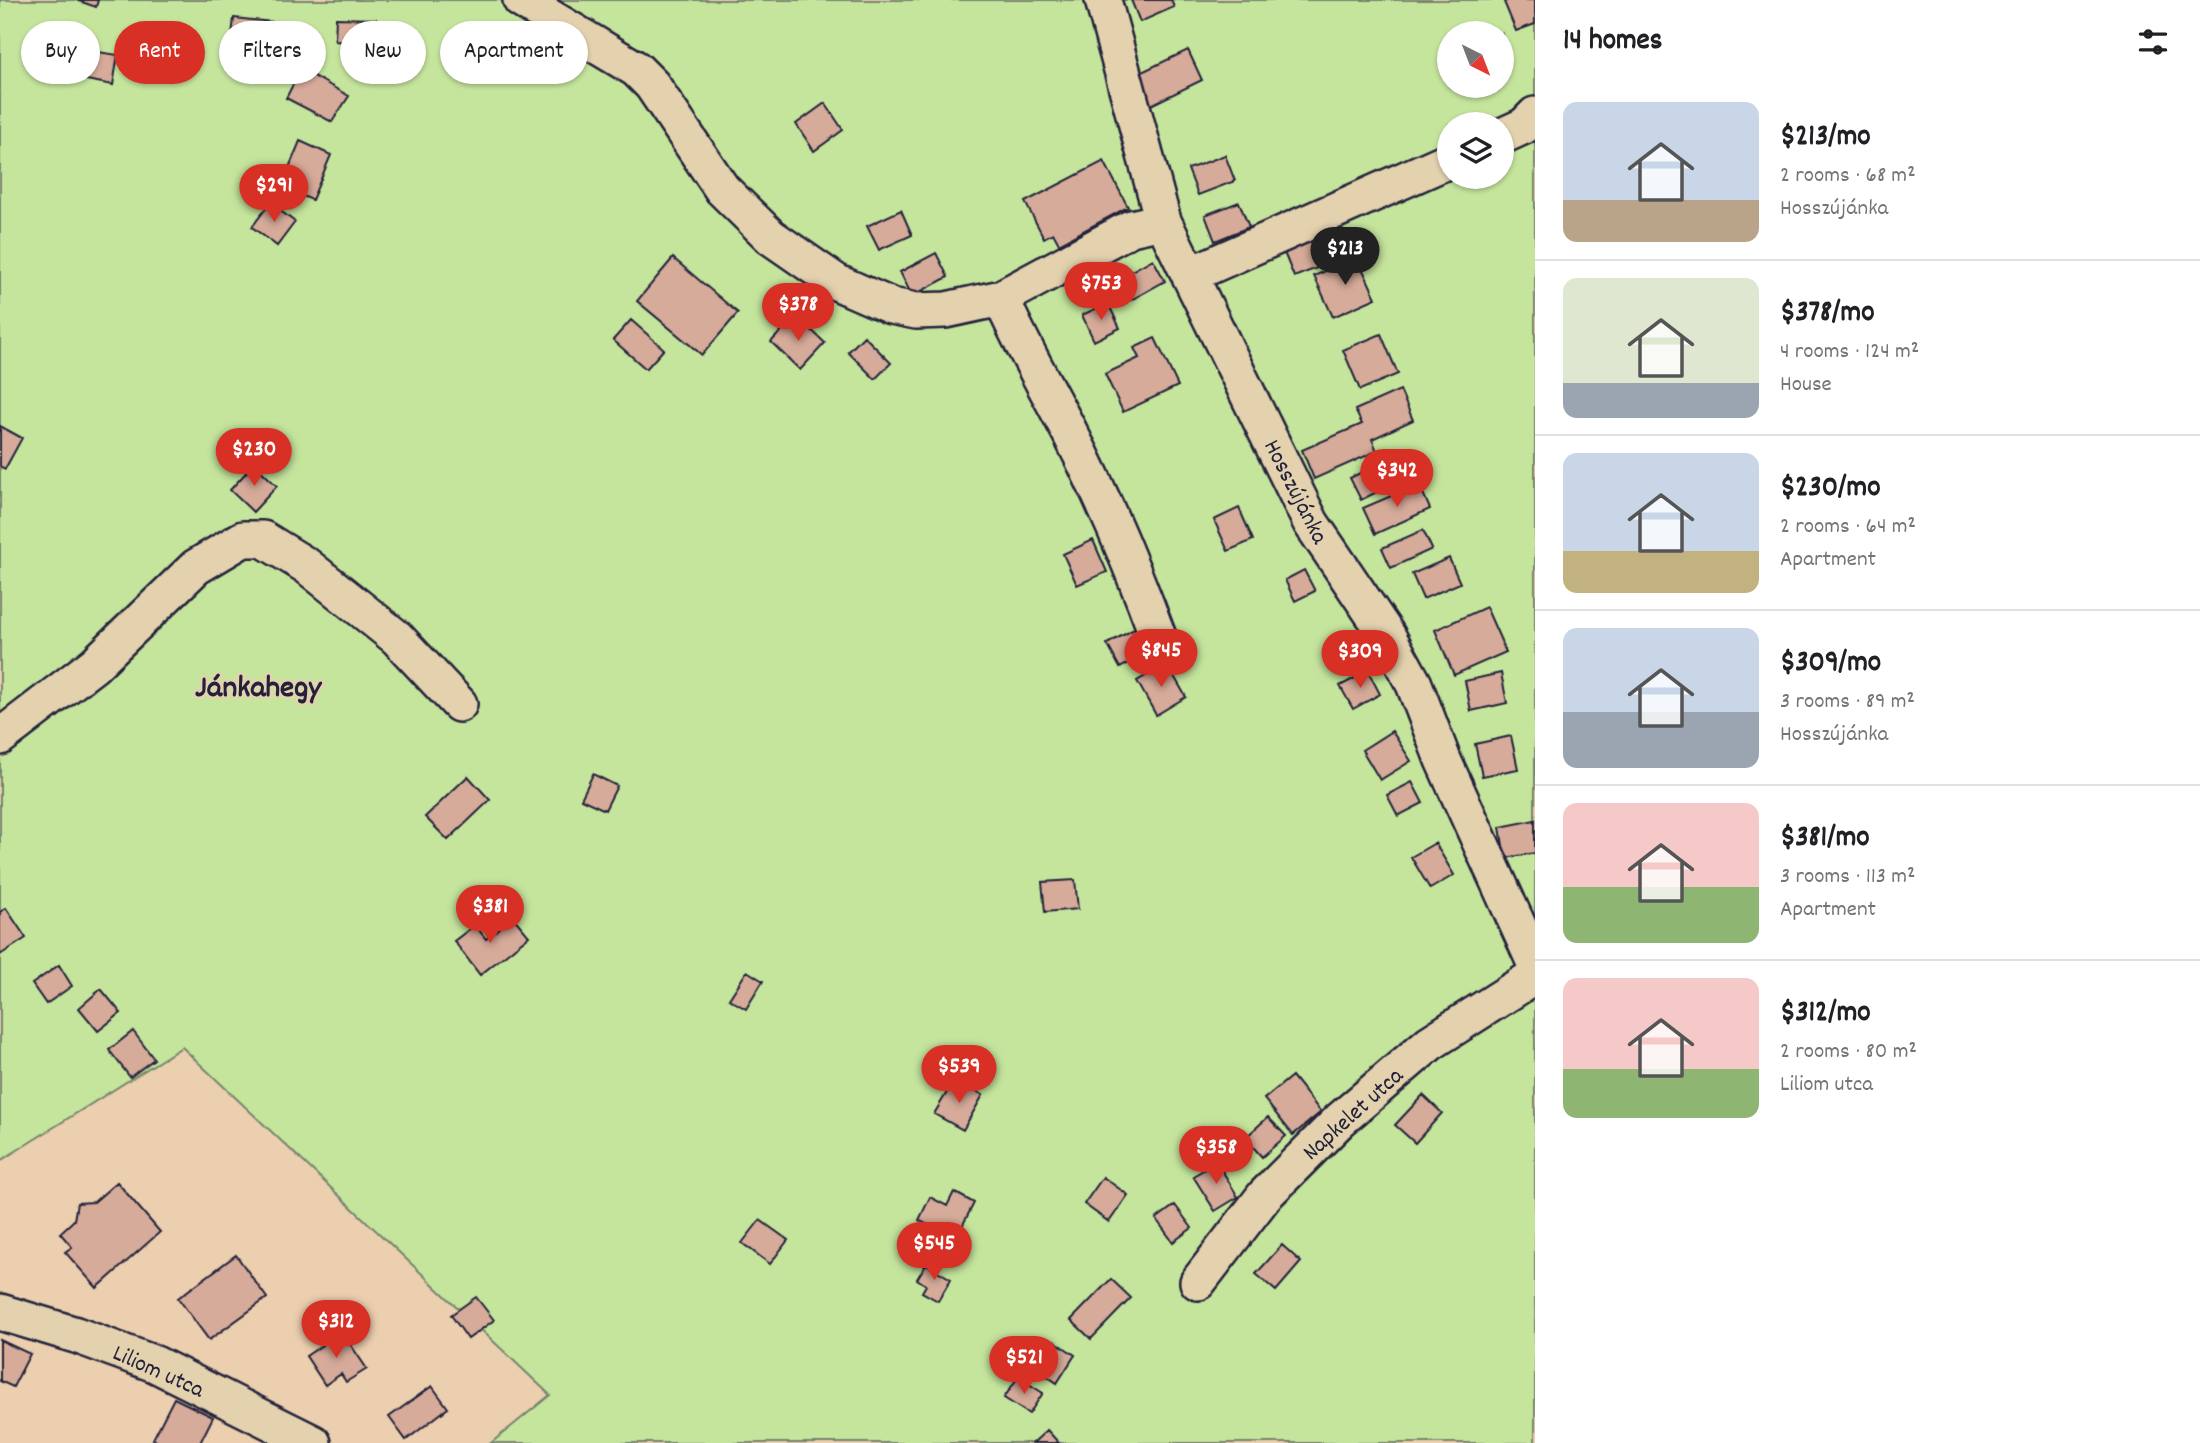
<!DOCTYPE html>
<html lang="en">
<head>
<meta charset="utf-8">
<style>
	body { margin:0; font-family:Dekko,sans-serif; background:#f2f2f2; color:#202124; height:100vh; display:flex; flex-direction:column; font-size:26px; white-space:nowrap }
	* { box-sizing:border-box; margin:0 }
	p { font-size:23px; color:#757577 }
	.icon { flex:none; width:38px; height:38px; fill:none; stroke:currentColor; stroke-width:2; stroke-linecap:round; stroke-linejoin:round }
	.map { position:relative; flex:1; overflow:hidden }
	.sheet { display:flex; flex-direction:column; background:#fff; width:665px }
	.sheet>* { flex:none }
	.hud { position:absolute; left:21px; top:21px; width:665px; height:63px; display:flex; gap:14px }
	.needle { width:46px; rotate:138deg }
	.tools { position:absolute; left:1437px; top:21px; display:grid; gap:14px }
	.tools a { display:grid; place-items:center; width:77px; height:77px; border-radius:50%; background:#fff; box-shadow:0 2px 5px #0004; font-size:35px }
	.price { position:absolute; translate:-50% -60px; padding:0 16px; border-radius:24px; background:#d93025; color:#fff; font-size:23px; line-height:46px; filter:drop-shadow(0 2px 4px #0008) }
	.price::after { content:''; position:absolute; left:50%; top:42px; width:21px; height:16px; margin-left:-10px; background:inherit; clip-path:polygon(0 0,100% 0,50% 100%) }
	.price.selected { background:#222; color:#fff }
	ul { padding:0; list-style:none }
	li { display:flex; align-items:center; gap:21px; height:175px; padding:0 28px }
	li+li { border-top:2px solid #e0e0e0 }
	li span { display:grid; place-items:center; flex:none; width:196px; height:140px; border-radius:14px; color:#555 }
	li>.icon { margin-inline-start:auto }
	span .icon { width:84px; height:84px; fill:#fffc; stroke-width:1 }
	li b { font-size:30px }
	h2 { display:flex; justify-content:space-between; align-items:center; height:84px; padding:0 28px; font-size:30px }
	.pill { padding:0 24px; border-radius:32px; background:#fff; box-shadow:0 2px 5px #0004; font-size:24px; line-height:63px }
	.pill.selected { background:#d93025; color:#fff }
	main { display:flex; flex:1; min-height:0 }
	.map>svg:first-child { display:block }
	.green { fill:#c5e59d; stroke:#74846c; stroke-width:2; fill-rule:evenodd }
	.building { fill:#d6ab99; stroke:#22223b; stroke-width:2 }
	.lines { fill:none; stroke-linecap:round; stroke-linejoin:round }
	.street-casing { stroke:#22223b; stroke-width:40 }
	.street { stroke:#e4d2af; stroke-width:35 }
	.labels { text-anchor:middle; stroke-width:5; stroke-linejoin:round; paint-order:stroke }
	.street-label { font-size:24px; fill:#22223b; stroke:#e4d2af }
	.district-label { font-size:32px; font-weight:bold; fill:#22223b; stroke:#e4d2af }
</style>
</head>
<body>
<main>
<div class="map">
<svg width="1535" height="1443" viewBox="0 0 1535 1443">
	<rect width="100%" height="100%" fill="#eccfaf"/>
	<filter id="ink" filterUnits="userSpaceOnUse"><feTurbulence type="fractalNoise" baseFrequency=".0143" numOctaves="2"/><feDisplacementMap in="SourceGraphic" scale="14" xChannelSelector="R" yChannelSelector="G"/><feConvolveMatrix kernelMatrix="1 2 1 2 8 2 1 2 1" color-interpolation-filters="sRGB"/></filter>
	<g filter="url(#ink)">
		<path class="green" d="M0,0H1535V1443H491L550,1395L182,1047L0,1161ZM1449,33H1502V86H1449ZM1449,124H1502V177H1449Z"/>
		<path class="building" d="M76,0H98L96,7Z
			M1131,0H1171L1174,7L1140,22Z
			M1508,0H1535V24L1516,31L1504,2Z
			M234,18L272,22L270,48L231,44Z
			M336,18L376,19L375,44L335,41Z
			M85,50L118,55L113,85L81,79Z
			M1188,50L1202,80L1143,109L1129,78Z
			M301,69L349,96L332,122L286,98Z
			M825,103L843,130L814,151L796,124Z
			M300,141L331,155L312,200L281,187Z
			M1225,155L1235,181L1198,195L1188,169Z
			M1104,161L1128,207L1059,244L1053,233L1044,238L1025,202Z
			M1239,202L1249,227L1215,241L1205,215Z
			M270,203L295,222L277,246L252,227Z
			M901,210L912,235L879,250L867,226Z
			M1327,233L1338,260L1294,277L1283,250Z
			M936,253L948,277L912,296L900,272Z
			M1357,257L1376,298L1333,317L1314,276Z
			M673,258L738,313L702,355L637,301Z
			M1153,259L1165,281L1131,300L1119,278Z
			M1108,303L1120,328L1094,341L1082,315Z
			M796,315L825,343L800,370L771,342Z
			M631,320L664,349L646,369L613,340Z
			M1381,334L1398,374L1360,390L1343,350Z
			M864,336L891,363L875,379L848,352Z
			M1155,338L1178,386L1123,412L1105,374L1139,358L1134,348Z
			M1400,390L1413,420L1372,439L1377,451L1314,479L1302,450L1362,424L1355,410Z
			M0,426L22,438L5,469L0,466Z
			M1402,452L1413,474L1361,500L1350,478Z
			M254,464L277,486L253,512L230,490Z
			M1419,484L1430,509L1375,534L1363,508Z
			M1239,508L1253,540L1228,551L1214,520Z
			M1423,530L1432,549L1391,568L1382,548Z
			M1093,540L1107,572L1077,585L1063,554Z
			M1449,558L1460,583L1423,599L1412,574Z
			M1304,570L1315,591L1295,601L1285,580Z
			M1486,607L1506,652L1454,675L1435,630Z
			M1136,628L1148,653L1120,668L1107,644Z
			M1167,664L1186,697L1156,715L1137,681Z
			M1368,671L1380,694L1353,709L1340,686Z
			M1501,673L1507,703L1471,711L1465,681Z
			M1392,731L1411,761L1380,780L1362,750Z
			M1511,736L1518,769L1482,776L1475,744Z
			M593,774L617,786L605,810L581,799Z
			M468,776L490,800L448,840L425,817Z
			M1412,782L1423,803L1398,816L1387,795Z
			M1535,820V853L1505,858L1500,827Z
			M1435,843L1454,875L1430,889L1411,857Z
			M1075,880L1078,909L1045,912L1042,882Z
			M6,908L26,938L0,955V912Z
			M513,917L529,936L480,975L454,941L475,925L486,939Z
			M59,965L72,986L46,1004L32,984Z
			M747,971L763,981L746,1009L729,999Z
			M101,989L121,1013L98,1031L79,1008Z
			M133,1031L154,1059L130,1077L109,1050Z
			M1292,1076L1321,1112L1293,1135L1264,1099Z
			M955,1079L983,1095L963,1130L934,1114Z
			M1423,1095L1442,1113L1415,1143L1395,1125Z
			M1268,1117L1286,1136L1262,1157L1245,1138Z
			M1217,1162L1238,1197L1215,1211L1193,1176Z
			M1103,1177L1128,1195L1109,1222L1084,1204Z
			M117,1182L160,1232L97,1288L65,1252L72,1247L60,1233L74,1220L77,1203L94,1202Z
			M954,1192L974,1203L955,1240L919,1220L930,1197L947,1206Z
			M1175,1205L1192,1228L1173,1242L1156,1219Z
			M760,1220L788,1240L770,1264L742,1243Z
			M1282,1245L1301,1262L1276,1291L1256,1274Z
			M236,1255L267,1298L209,1340L178,1298Z
			M926,1264L951,1279L938,1301L922,1292L926,1285L917,1279Z
			M1111,1279L1131,1298L1091,1339L1071,1320Z
			M476,1297L494,1320L468,1339L451,1315Z
			M342,1332L367,1369L346,1382L341,1374L325,1385L306,1356Z
			M0,1340L30,1354L13,1387L0,1381Z
			M1053,1340L1075,1355L1057,1383L1035,1368Z
			M1018,1377L1043,1393L1029,1414L1004,1398Z
			M432,1386L448,1408L406,1440L389,1417Z
			M174,1398L213,1417L200,1443H160L153,1439Z
			M1047,1430L1059,1443H1033Z"/>
		<g class="lines">
			<g class="street-casing">
				<path id="street" d="M521,0L636,69L652,85L722,189L771,237L836,282L891,306L916,311L946,310L1001,298L1131,228L1163,221
					M1103,0L1163,221L1311,523L1387,635L1414,684L1443,760L1535,963
					M1502,136L1524,126L1535,115
					M1192,274L1449,160
					M1001,298C1021,344 1046,387 1069,431C1104,499 1134,571 1160,642
					M0,737L94,665L196,567L243,539H263L307,566L397,638L459,704
					M1198,1282L1265,1195L1340,1120L1430,1043L1535,976
					M0,1312L76,1335L155,1364L313,1443"/>
			</g>
			<use href="#street" class="street"/>
		</g>
	</g>
	<g class="labels">
		<g class="street-label">
			<text transform="translate(1297 491) rotate(63)" y="8">Hosszújánka</text>
			<text transform="translate(1352 1113) rotate(-42)" y="8">Napkelet utca</text>
			<text transform="translate(159 1370) rotate(24)" y="8">Liliom utca</text>
		</g>
		<g class="district-label">
			<text x="258" y="696">Jánkahegy</text>
		</g>
	</g>
</svg>
<div class="tools">
<a><svg class="needle" viewBox="-14 -14 28 28"><path d="M0-13l5 13h-10z" fill="#e53935"/><path d="M0 13l5-13h-10z" fill="#757577"/></svg></a>
<a><svg class="icon" aria-label="layers" viewBox="0 0 24 24"><path d="M12 4l9 5-9 5-9-5zM3 14l9 5 9-5"/></svg></a>
</div>
<b class="price" style="left:274px;top:224px">$291</b>
<b class="price selected" style="left:1345px;top:287px">$213</b>
<b class="price" style="left:1101px;top:322px">$753</b>
<b class="price" style="left:798px;top:343px">$378</b>
<b class="price" style="left:254px;top:488px">$230</b>
<b class="price" style="left:1397px;top:509px">$342</b>
<b class="price" style="left:1161px;top:689px">$845</b>
<b class="price" style="left:1360px;top:690px">$309</b>
<b class="price" style="left:490px;top:945px">$381</b>
<b class="price" style="left:959px;top:1105px">$539</b>
<b class="price" style="left:1216px;top:1186px">$358</b>
<b class="price" style="left:934px;top:1282px">$545</b>
<b class="price" style="left:336px;top:1360px">$312</b>
<b class="price" style="left:1024px;top:1396px">$521</b>
<div class="hud">
<a class="pill">Buy</a>
<a class="pill selected">Rent</a>
<a class="pill">Filters</a>
<a class="pill">New</a>
<a class="pill">Apartment</a>
</div>
</div>
<section class="sheet">
<h2>14 homes<svg class="icon" aria-label="filters" viewBox="0 0 24 24"><path d="M4 7h16M4 17h16"/><circle cx="9" cy="7" r="2"/><circle cx="15" cy="17" r="2"/></svg></h2>
<ul>
<li><span style="background:linear-gradient(#c9d6e8 70%,#b9a48a 0)"><svg class="icon" aria-label="home" viewBox="0 0 24 24"><path d="M3 11l9-7 9 7M6 9v11h12V9"/></svg></span><div><b>$213/mo</b><p>2 rooms · 68 m²</p><p>Hosszújánka</p></div></li>
<li><span style="background:linear-gradient(#dfe7d0 75%,#9aa5b1 0)"><svg class="icon" aria-label="home" viewBox="0 0 24 24"><path d="M3 11l9-7 9 7M6 9v11h12V9"/></svg></span><div><b>$378/mo</b><p>4 rooms · 124 m²</p><p>House</p></div></li>
<li><span style="background:linear-gradient(#c9d6e8 70%,#c2b280 0)"><svg class="icon" aria-label="home" viewBox="0 0 24 24"><path d="M3 11l9-7 9 7M6 9v11h12V9"/></svg></span><div><b>$230/mo</b><p>2 rooms · 64 m²</p><p>Apartment</p></div></li>
<li><span style="background:linear-gradient(#c9d6e8 60%,#9aa5b1 0)"><svg class="icon" aria-label="home" viewBox="0 0 24 24"><path d="M3 11l9-7 9 7M6 9v11h12V9"/></svg></span><div><b>$309/mo</b><p>3 rooms · 89 m²</p><p>Hosszújánka</p></div></li>
<li><span style="background:linear-gradient(#f6c9c9 60%,#8fb573 0)"><svg class="icon" aria-label="home" viewBox="0 0 24 24"><path d="M3 11l9-7 9 7M6 9v11h12V9"/></svg></span><div><b>$381/mo</b><p>3 rooms · 113 m²</p><p>Apartment</p></div></li>
<li><span style="background:linear-gradient(#f6c9c9 65%,#8fb573 0)"><svg class="icon" aria-label="home" viewBox="0 0 24 24"><path d="M3 11l9-7 9 7M6 9v11h12V9"/></svg></span><div><b>$312/mo</b><p>2 rooms · 80 m²</p><p>Liliom utca</p></div></li>
</ul>
</section>
</main>
</body>
</html>
